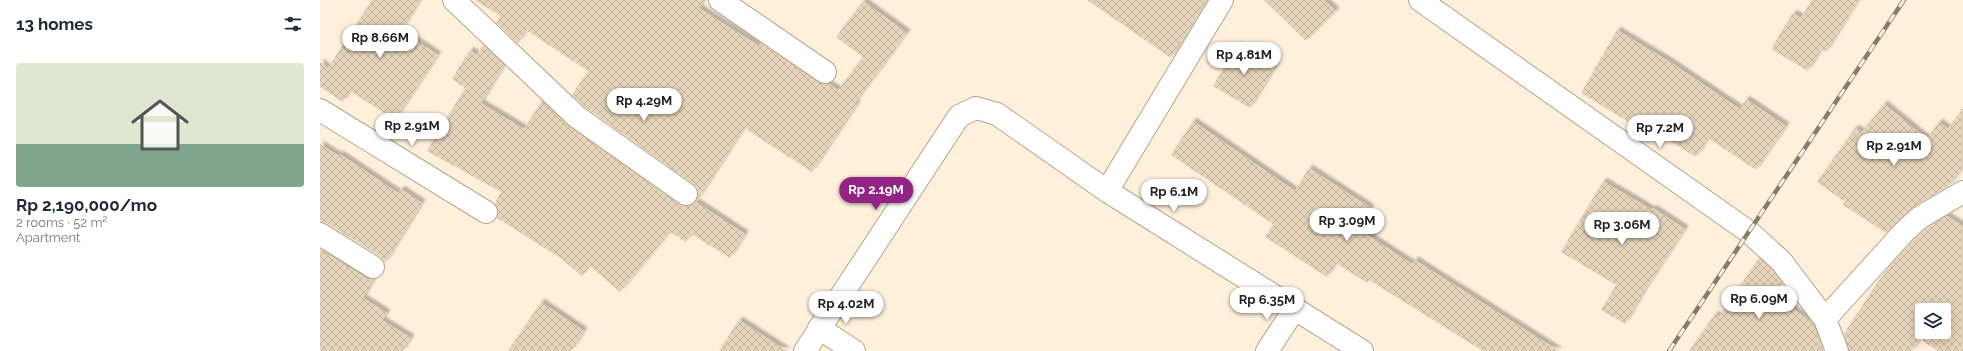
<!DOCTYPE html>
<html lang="en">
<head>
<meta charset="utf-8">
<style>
	body { margin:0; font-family:Raleway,sans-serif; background:#f6f6f7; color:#1f2937; height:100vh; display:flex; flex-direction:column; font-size:15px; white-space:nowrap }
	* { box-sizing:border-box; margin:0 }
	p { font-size:13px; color:#747a83 }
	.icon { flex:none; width:22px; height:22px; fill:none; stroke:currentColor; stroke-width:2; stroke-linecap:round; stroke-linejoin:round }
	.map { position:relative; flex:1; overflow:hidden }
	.drawer { display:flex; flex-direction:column; background:#fff; width:320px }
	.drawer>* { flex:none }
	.tools { position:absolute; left:1595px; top:303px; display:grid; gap:8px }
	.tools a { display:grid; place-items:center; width:36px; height:36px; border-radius:4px; background:#fff; box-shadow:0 2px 10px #0003; font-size:20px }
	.price { position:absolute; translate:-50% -34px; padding:0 9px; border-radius:14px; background:#fff; color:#222; font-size:13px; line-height:26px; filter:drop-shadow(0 1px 2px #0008) }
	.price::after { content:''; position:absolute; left:50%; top:24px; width:12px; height:9px; margin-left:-6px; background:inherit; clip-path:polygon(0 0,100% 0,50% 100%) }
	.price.active { background:#932384; color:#fff }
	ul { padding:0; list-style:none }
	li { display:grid; align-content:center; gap:8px; height:212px; padding:0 16px }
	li+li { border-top:1px solid #e0e1e3 }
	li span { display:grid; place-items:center; height:124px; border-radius:4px; color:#555 }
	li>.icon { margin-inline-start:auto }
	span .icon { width:72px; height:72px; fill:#fffc; stroke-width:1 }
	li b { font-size:17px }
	h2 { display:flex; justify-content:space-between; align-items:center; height:48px; padding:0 16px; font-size:17px }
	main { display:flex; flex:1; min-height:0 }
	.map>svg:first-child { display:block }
	.building { fill:url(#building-cross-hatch); fill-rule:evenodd; filter:url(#shadow) }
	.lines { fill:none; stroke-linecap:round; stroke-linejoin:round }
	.minor-casing { stroke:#b5a48c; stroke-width:24 }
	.minor { stroke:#fff; stroke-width:22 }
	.rail-casing { stroke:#867c6d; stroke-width:4.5 }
	.rail { stroke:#fef0db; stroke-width:3; stroke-dasharray:9; stroke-linecap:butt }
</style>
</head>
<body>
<main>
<section class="drawer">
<h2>13 homes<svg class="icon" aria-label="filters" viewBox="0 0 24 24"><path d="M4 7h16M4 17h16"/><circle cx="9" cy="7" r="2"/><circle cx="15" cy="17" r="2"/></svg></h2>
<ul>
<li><span style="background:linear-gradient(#dfe7d0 65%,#7fa58c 0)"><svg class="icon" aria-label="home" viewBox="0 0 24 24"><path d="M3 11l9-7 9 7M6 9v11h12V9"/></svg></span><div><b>Rp 2,190,000/mo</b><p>2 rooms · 52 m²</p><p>Apartment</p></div></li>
</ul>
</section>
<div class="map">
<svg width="1643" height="351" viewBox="0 0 1643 351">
	<defs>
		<pattern id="building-cross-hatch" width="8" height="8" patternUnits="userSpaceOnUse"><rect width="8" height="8" fill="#e5d3ba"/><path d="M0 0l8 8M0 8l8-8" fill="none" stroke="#c4b49f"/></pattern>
		<filter id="shadow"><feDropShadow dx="3.5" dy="-3.5" stdDeviation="1" flood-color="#0004"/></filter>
	</defs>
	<rect width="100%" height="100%" fill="#fef0db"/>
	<path class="building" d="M52,0H100L81,31L118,55L75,120L30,91L23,102L0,87V62L8,68Z
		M155,0H384L379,8L439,46L441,43L498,82L509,84L518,90L543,57L516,37L543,1L587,33L535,103L537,104L492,172L424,128L376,202L425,234L410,258L371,234L366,242L350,232L300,292L270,266L262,276L239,257L177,218L178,212L175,203L181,192L107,151L145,88L132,79L150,50L157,55L163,45L184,65L161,103L204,129L222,101L250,127L359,204L365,206L371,205L376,202L378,196L377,188L373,184L265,107L252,95L268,71L206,30L198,43L176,23L180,16Z
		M767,0H887L851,58Z
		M944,0H1004L1016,11L986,41Z
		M1492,0H1538L1506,52L1501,49L1488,71L1451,49L1473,13L1481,18Z
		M1297,30L1350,62L1420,109L1426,99L1466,126L1436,170L1388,138L1376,157L1315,120L1312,124L1261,93Z
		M918,45L955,67L930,108L893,86Z
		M1564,104L1607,139L1619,122L1628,129L1643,108V167L1630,185L1591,209L1566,233L1523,205L1525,202L1497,182L1535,128L1542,132Z
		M873,121L975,191L989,168L1051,208L1038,229L1092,264L1095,260L1239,351H1163L1049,280L1047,283L1016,263L1007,277L945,237L953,224L851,155Z
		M0,144L19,156L20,154L78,193L81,189L102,203L65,263L60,256L7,223L0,222Z
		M1283,181L1332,210L1333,208L1365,229L1326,288L1305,324L1281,310L1296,285L1241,252Z
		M1627,216L1643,226V351H1618L1600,339L1592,351H1529L1524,334L1555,286L1569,267L1593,241L1607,228ZM1602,310H1624V332H1602Z
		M0,249L46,278L54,279L43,298L67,313L62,320L91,338L83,351H0Z
		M1439,258L1452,269L1462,283L1453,295L1492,322L1504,351H1369L1395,314L1399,317Z
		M221,302L264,331L251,351H188Z
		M419,320L467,351H399Z"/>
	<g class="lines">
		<g class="minor-casing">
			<path id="minor" d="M134,0L257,117L366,194
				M400,0L505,72
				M1100,0L1429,232L1461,261L1505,319L1517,351
				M0,110L166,212
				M787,191L902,0
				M0,234L53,267
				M1505,319L1584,232L1599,218L1643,192
				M499,328L534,351
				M485,351L639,116L656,108L677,114L787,191L1042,351
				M947,351L974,310"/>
		</g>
		<use href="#minor" class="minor"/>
		<g class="rail-casing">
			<path id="rail" d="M1349,351L1584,0"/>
		</g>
		<use href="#rail" class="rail"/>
	</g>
</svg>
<div class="tools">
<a><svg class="icon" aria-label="layers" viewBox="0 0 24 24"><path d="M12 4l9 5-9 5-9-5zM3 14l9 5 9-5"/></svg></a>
</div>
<b class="price" style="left:60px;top:59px">Rp 8.66M</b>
<b class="price" style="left:924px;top:76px">Rp 4.81M</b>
<b class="price" style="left:324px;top:122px">Rp 4.29M</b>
<b class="price" style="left:92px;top:147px">Rp 2.91M</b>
<b class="price" style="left:1340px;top:149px">Rp 7.2M</b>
<b class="price" style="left:1574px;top:167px">Rp 2.91M</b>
<b class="price active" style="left:556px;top:211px">Rp 2.19M</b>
<b class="price" style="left:854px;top:213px">Rp 6.1M</b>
<b class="price" style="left:1027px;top:242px">Rp 3.09M</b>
<b class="price" style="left:1302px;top:246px">Rp 3.06M</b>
<b class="price" style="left:1439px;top:320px">Rp 6.09M</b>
<b class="price" style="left:947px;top:321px">Rp 6.35M</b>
<b class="price" style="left:526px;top:325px">Rp 4.02M</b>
</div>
</main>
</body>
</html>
